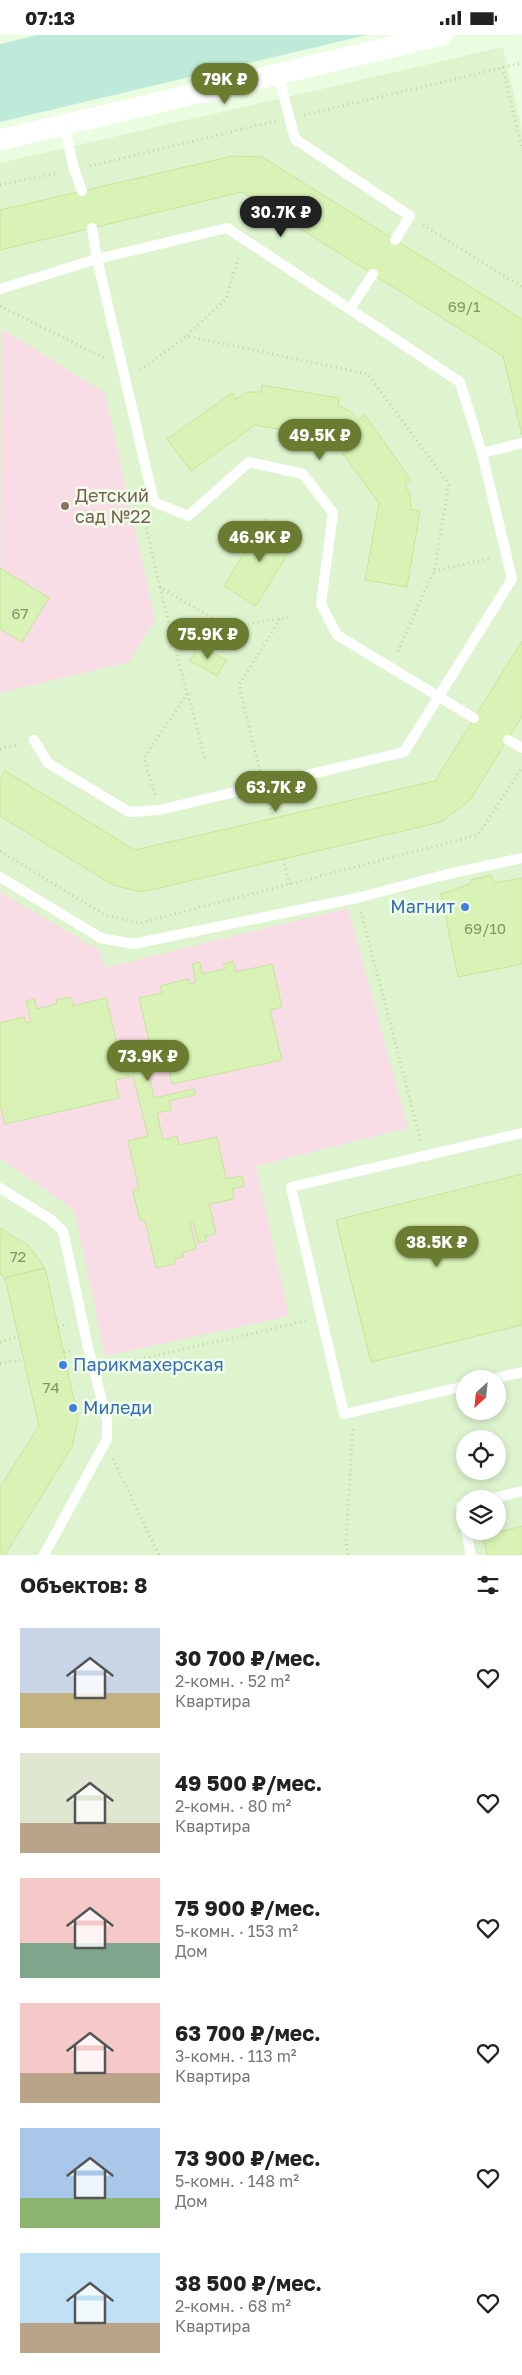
<!DOCTYPE html>
<html lang="ru">
<head>
<meta charset="utf-8">
<style>
	body { margin:0; font-family:"Golos Text",sans-serif; background:#f2f2f2; color:#222; height:100vh; display:flex; flex-direction:column; font-size:19px; white-space:nowrap }
	* { box-sizing:border-box; margin:0 }
	p { font-size:16px; color:#767676 }
	.icon { flex:none; width:28px; height:28px; fill:none; stroke:currentColor; stroke-width:2; stroke-linecap:round; stroke-linejoin:round }
	.map { position:relative; height:1520px; overflow:hidden }
	.sheet { display:flex; flex-direction:column; background:#fff; flex:1 }
	.sheet>* { flex:none }
	.needle { width:32px; rotate:207deg }
	.fabs { position:absolute; left:456px; top:1335px; display:grid; gap:10px }
	.fabs a { display:grid; place-items:center; width:50px; height:50px; border-radius:50%; background:#fff; box-shadow:0 2px 8px #0003; font-size:25px }
	.price { position:absolute; translate:-50% -42px; padding:0 11px; border-radius:18px; background:#697c30; color:#fff; font-size:16px; line-height:32px; filter:drop-shadow(0 1px 2px #0008) }
	.price::after { content:''; position:absolute; left:50%; top:30px; width:15px; height:11px; margin-left:-8px; background:inherit; clip-path:polygon(0 0,100% 0,50% 100%) }
	.price.selected { background:#222; color:#fff }
	ul { padding:0; list-style:none }
	li { display:flex; align-items:center; gap:15px; height:125px; padding:0 20px }
	li span { display:grid; place-items:center; flex:none; width:140px; height:100px; border-radius:0px; color:#555 }
	li>.icon { margin-inline-start:auto }
	span .icon { width:60px; height:60px; fill:#fffc; stroke-width:1 }
	li b { font-size:21px }
	h2 { display:flex; justify-content:space-between; align-items:center; height:60px; padding:0 20px; font-size:21px }
	.status { display:flex; justify-content:space-between; align-items:center; height:35px; padding:0 25px; background:#fff; direction:ltr }
	.status svg { height:14px; fill:currentColor }
	.map>svg:first-child { display:block }
	.residential { fill:#def4cf; fill-rule:evenodd }
	.education { fill:#f9dde6 }
	.green { fill:#bfeada }
	.building { fill:#d9f3b7; stroke:#c5e697 }
	.lines { fill:none; stroke-linecap:round; stroke-linejoin:round }
	.path { stroke:#bed79b; stroke-width:3; stroke-dasharray:1 4; stroke-linecap:butt }
	.service { stroke:#fff; stroke-width:10 }
	.minor { stroke:#fff; stroke-width:21 }
	.education-dot { fill:#8d6e63; stroke:#f0ffe7; stroke-width:2 }
	.shop-dot { fill:#3f7fe0; stroke:#f0ffe7; stroke-width:2 }
	.labels { text-anchor:middle; stroke-width:5; stroke-linejoin:round; paint-order:stroke }
	.number-label { font-size:15px; fill:#809463 }
	.education-label { font-size:18px; fill:#785e54; stroke:#f0ffe7; text-anchor:start }
	.shop-label { font-size:18px; fill:#366cbe; stroke:#f0ffe7; text-anchor:start }
</style>
</head>
<body>
<div class="status"><b>07:13</b><svg viewBox="0 0 49 12"><path d="M0 12V9h3v3zM5 12V6h3v6zM10 12V3h3v9zM15 12V0h3v12zM26 1h20v11H26zM47 4h2v5h-2z"/></svg></div>
<div class="map">
<svg width="522" height="1520" viewBox="0 0 522 1520">
	<rect width="100%" height="100%" fill="#eafde0"/>
	<path class="residential" d="M503,12L522,95V1520H0V128ZM465,1344H498V1376H465ZM465,1404H498V1436H465ZM465,1464H498V1496H465Z"/>
	<path class="education" d="M1,293L105,358L155,584L129,627L0,658Z
		M0,857L101,916L104,933L348,873L408,1093L256,1131L289,1281L105,1321L74,1175L0,1123Z"/>
	<path class="green" d="M37,0H367L0,87V9Z"/>
	<path class="building" d="M233,121L262,122L522,284V400L503,321L242,157L0,215V175Z
		M262,350L339,363L338,371L350,376L358,385L365,380L411,445L405,450L410,459L411,474L420,476L407,552L365,545L379,468L332,404L255,390L191,436L167,404L232,358L236,364L247,357H261Z
		M265,484L297,504L256,571L224,551Z
		M0,533L49,563L22,607L0,594Z
		M522,606V681L470,765L441,787L142,857L113,850L0,781V744L5,736L135,815L435,746Z
		M199,610L226,625L217,641L190,626Z
		M491,840L494,848L522,843V929L458,942L441,859L470,849L471,845Z
		M233,926L236,937L272,929L282,972L270,975L282,1025L172,1049L168,1032L148,1037L154,1063L194,1054L195,1060L169,1066L171,1075L157,1078L163,1105L177,1101L179,1110L217,1102L226,1144L242,1141L244,1151L232,1154L234,1164L209,1169L216,1199L205,1201L206,1206L198,1208L193,1186L190,1187L196,1214L182,1217L183,1222L174,1224L175,1229L156,1233L145,1185L140,1186L133,1156L139,1154L128,1106L148,1101L133,1041L115,1045L119,1063L5,1089L0,1069V988L24,982L26,988L31,987L26,966L34,964L37,974L57,969L56,965L71,962L73,971L106,963L118,1013L149,1005L139,963L162,958L160,951L188,944L190,949L196,947L192,929L200,927L202,939L225,934L223,929Z
		M522,1139V1290L371,1327L336,1185Z
		M0,1193L28,1210L45,1233L5,1243L0,1239Z
		M45,1233L78,1383L72,1412L5,1520H0V1452L39,1391L5,1243Z
		M522,1491V1520H487L483,1501Z"/>
	<g class="lines">
		<path class="path" d="M503,32L522,115
			M304,80L522,28
			M90,131L276,86
			M0,150L59,138
			M423,190L522,252
			M0,271L104,323
			M187,300L226,264L239,220
			M140,335L187,301L368,339L449,449L434,536L397,618
			M143,478L160,552L227,592L292,582
			M434,536L491,523
			M188,659L206,727
			M0,714L19,709
			M260,736L239,650L280,584
			M155,760L144,723L187,659L160,552
			M267,764L273,784
			M0,816L105,880L140,888L478,800L522,733
			M283,824L290,849
			M361,877L421,1106
			M58,1292L68,1289
			M0,1307L19,1301
			M64,1317L73,1315
			M0,1329L24,1324
			M110,1331L306,1286
			M113,1424L159,1520
			M348,1520L346,1507L353,1393"/>
		<path class="service" d="M278,39L295,104L410,181L395,205
			M64,90L74,134L82,156
			M92,193L97,224L154,467L188,481L249,427L303,439L333,478L321,569L337,600L474,683
			M0,254L97,224L227,193L460,347L482,418L512,544L404,717L159,775L129,777L48,728L34,705
			M350,274L373,239
			M482,418L522,408
			M508,705L522,713
			M0,842L101,903L133,909L357,863L444,840L522,823
			M0,1153L50,1184L63,1196L88,1312L107,1385V1404L44,1520
			M493,1344L522,1337
			M465,1351L344,1379L291,1152L522,1098
			M490,1464L522,1456
			M465,1470L461,1471L465,1491
			M466,1496L471,1520"/>
		<path class="minor" d="M0,105L442,0"/>
	</g>
	<circle class="education-dot" cx="65" cy="471" r="5"/>
	<g class="shop-dot">
		<circle cx="465" cy="872" r="5"/>
		<circle cx="63" cy="1330" r="5"/>
		<circle cx="73" cy="1373" r="5"/>
	</g>
	<g class="labels">
		<g class="number-label">
			<text x="464" y="277">69/1</text>
			<text x="20" y="584">67</text>
			<text x="485" y="899">69/10</text>
			<text x="18" y="1227">72</text>
			<text x="51" y="1358">74</text>
		</g>
		<g class="education-label">
			<text x="75" y="467">Детский<tspan x="75" dy="21">сад №22</tspan></text>
		</g>
		<g class="shop-label">
			<text x="455" y="878" text-anchor="end">Магнит</text>
			<text x="73" y="1336">Парикмахерская</text>
			<text x="83" y="1379">Миледи</text>
		</g>
	</g>
</svg>
<div class="fabs">
<a><svg class="needle" viewBox="-14 -14 28 28"><path d="M0-13l5 13h-10z" fill="#e53935"/><path d="M0 13l5-13h-10z" fill="#767676"/></svg></a>
<a><svg class="icon" aria-label="locate" viewBox="0 0 24 24"><circle cx="12" cy="12" r="6"/><path d="M12 2v4M12 18v4M2 12h4M18 12h4"/></svg></a>
<a><svg class="icon" aria-label="layers" viewBox="0 0 24 24"><path d="M12 4l9 5-9 5-9-5zM3 14l9 5 9-5"/></svg></a>
</div>
<b class="price" style="left:225px;top:70px">79K ₽</b>
<b class="price selected" style="left:281px;top:203px">30.7K ₽</b>
<b class="price" style="left:320px;top:426px">49.5K ₽</b>
<b class="price" style="left:260px;top:528px">46.9K ₽</b>
<b class="price" style="left:208px;top:625px">75.9K ₽</b>
<b class="price" style="left:276px;top:778px">63.7K ₽</b>
<b class="price" style="left:148px;top:1047px">73.9K ₽</b>
<b class="price" style="left:437px;top:1233px">38.5K ₽</b>
</div>
<section class="sheet">
<h2>Объектов: 8<svg class="icon" aria-label="filters" viewBox="0 0 24 24"><path d="M4 7h16M4 17h16"/><circle cx="9" cy="7" r="2"/><circle cx="15" cy="17" r="2"/></svg></h2>
<ul>
<li><span style="background:linear-gradient(#c9d6e8 65%,#c2b280 0)"><svg class="icon" aria-label="home" viewBox="0 0 24 24"><path d="M3 11l9-7 9 7M6 9v11h12V9"/></svg></span><div><b>30 700 ₽/мес.</b><p>2-комн. · 52 m²</p><p>Квартира</p></div><svg class="icon" aria-label="heart" viewBox="0 0 24 24"><path d="M12 20l-8-8c-3-5 5-10 8-4 3-6 11-1 8 4z"/></svg></li>
<li><span style="background:linear-gradient(#dfe7d0 70%,#b9a48a 0)"><svg class="icon" aria-label="home" viewBox="0 0 24 24"><path d="M3 11l9-7 9 7M6 9v11h12V9"/></svg></span><div><b>49 500 ₽/мес.</b><p>2-комн. · 80 m²</p><p>Квартира</p></div><svg class="icon" aria-label="heart" viewBox="0 0 24 24"><path d="M12 20l-8-8c-3-5 5-10 8-4 3-6 11-1 8 4z"/></svg></li>
<li><span style="background:linear-gradient(#f6c9c9 65%,#7fa58c 0)"><svg class="icon" aria-label="home" viewBox="0 0 24 24"><path d="M3 11l9-7 9 7M6 9v11h12V9"/></svg></span><div><b>75 900 ₽/мес.</b><p>5-комн. · 153 m²</p><p>Дом</p></div><svg class="icon" aria-label="heart" viewBox="0 0 24 24"><path d="M12 20l-8-8c-3-5 5-10 8-4 3-6 11-1 8 4z"/></svg></li>
<li><span style="background:linear-gradient(#f6c9c9 70%,#b9a48a 0)"><svg class="icon" aria-label="home" viewBox="0 0 24 24"><path d="M3 11l9-7 9 7M6 9v11h12V9"/></svg></span><div><b>63 700 ₽/мес.</b><p>3-комн. · 113 m²</p><p>Квартира</p></div><svg class="icon" aria-label="heart" viewBox="0 0 24 24"><path d="M12 20l-8-8c-3-5 5-10 8-4 3-6 11-1 8 4z"/></svg></li>
<li><span style="background:linear-gradient(#a9c7e8 70%,#8fb573 0)"><svg class="icon" aria-label="home" viewBox="0 0 24 24"><path d="M3 11l9-7 9 7M6 9v11h12V9"/></svg></span><div><b>73 900 ₽/мес.</b><p>5-комн. · 148 m²</p><p>Дом</p></div><svg class="icon" aria-label="heart" viewBox="0 0 24 24"><path d="M12 20l-8-8c-3-5 5-10 8-4 3-6 11-1 8 4z"/></svg></li>
<li><span style="background:linear-gradient(#bfe0f5 70%,#b9a48a 0)"><svg class="icon" aria-label="home" viewBox="0 0 24 24"><path d="M3 11l9-7 9 7M6 9v11h12V9"/></svg></span><div><b>38 500 ₽/мес.</b><p>2-комн. · 68 m²</p><p>Квартира</p></div><svg class="icon" aria-label="heart" viewBox="0 0 24 24"><path d="M12 20l-8-8c-3-5 5-10 8-4 3-6 11-1 8 4z"/></svg></li>
</ul>
</section>
</body>
</html>
